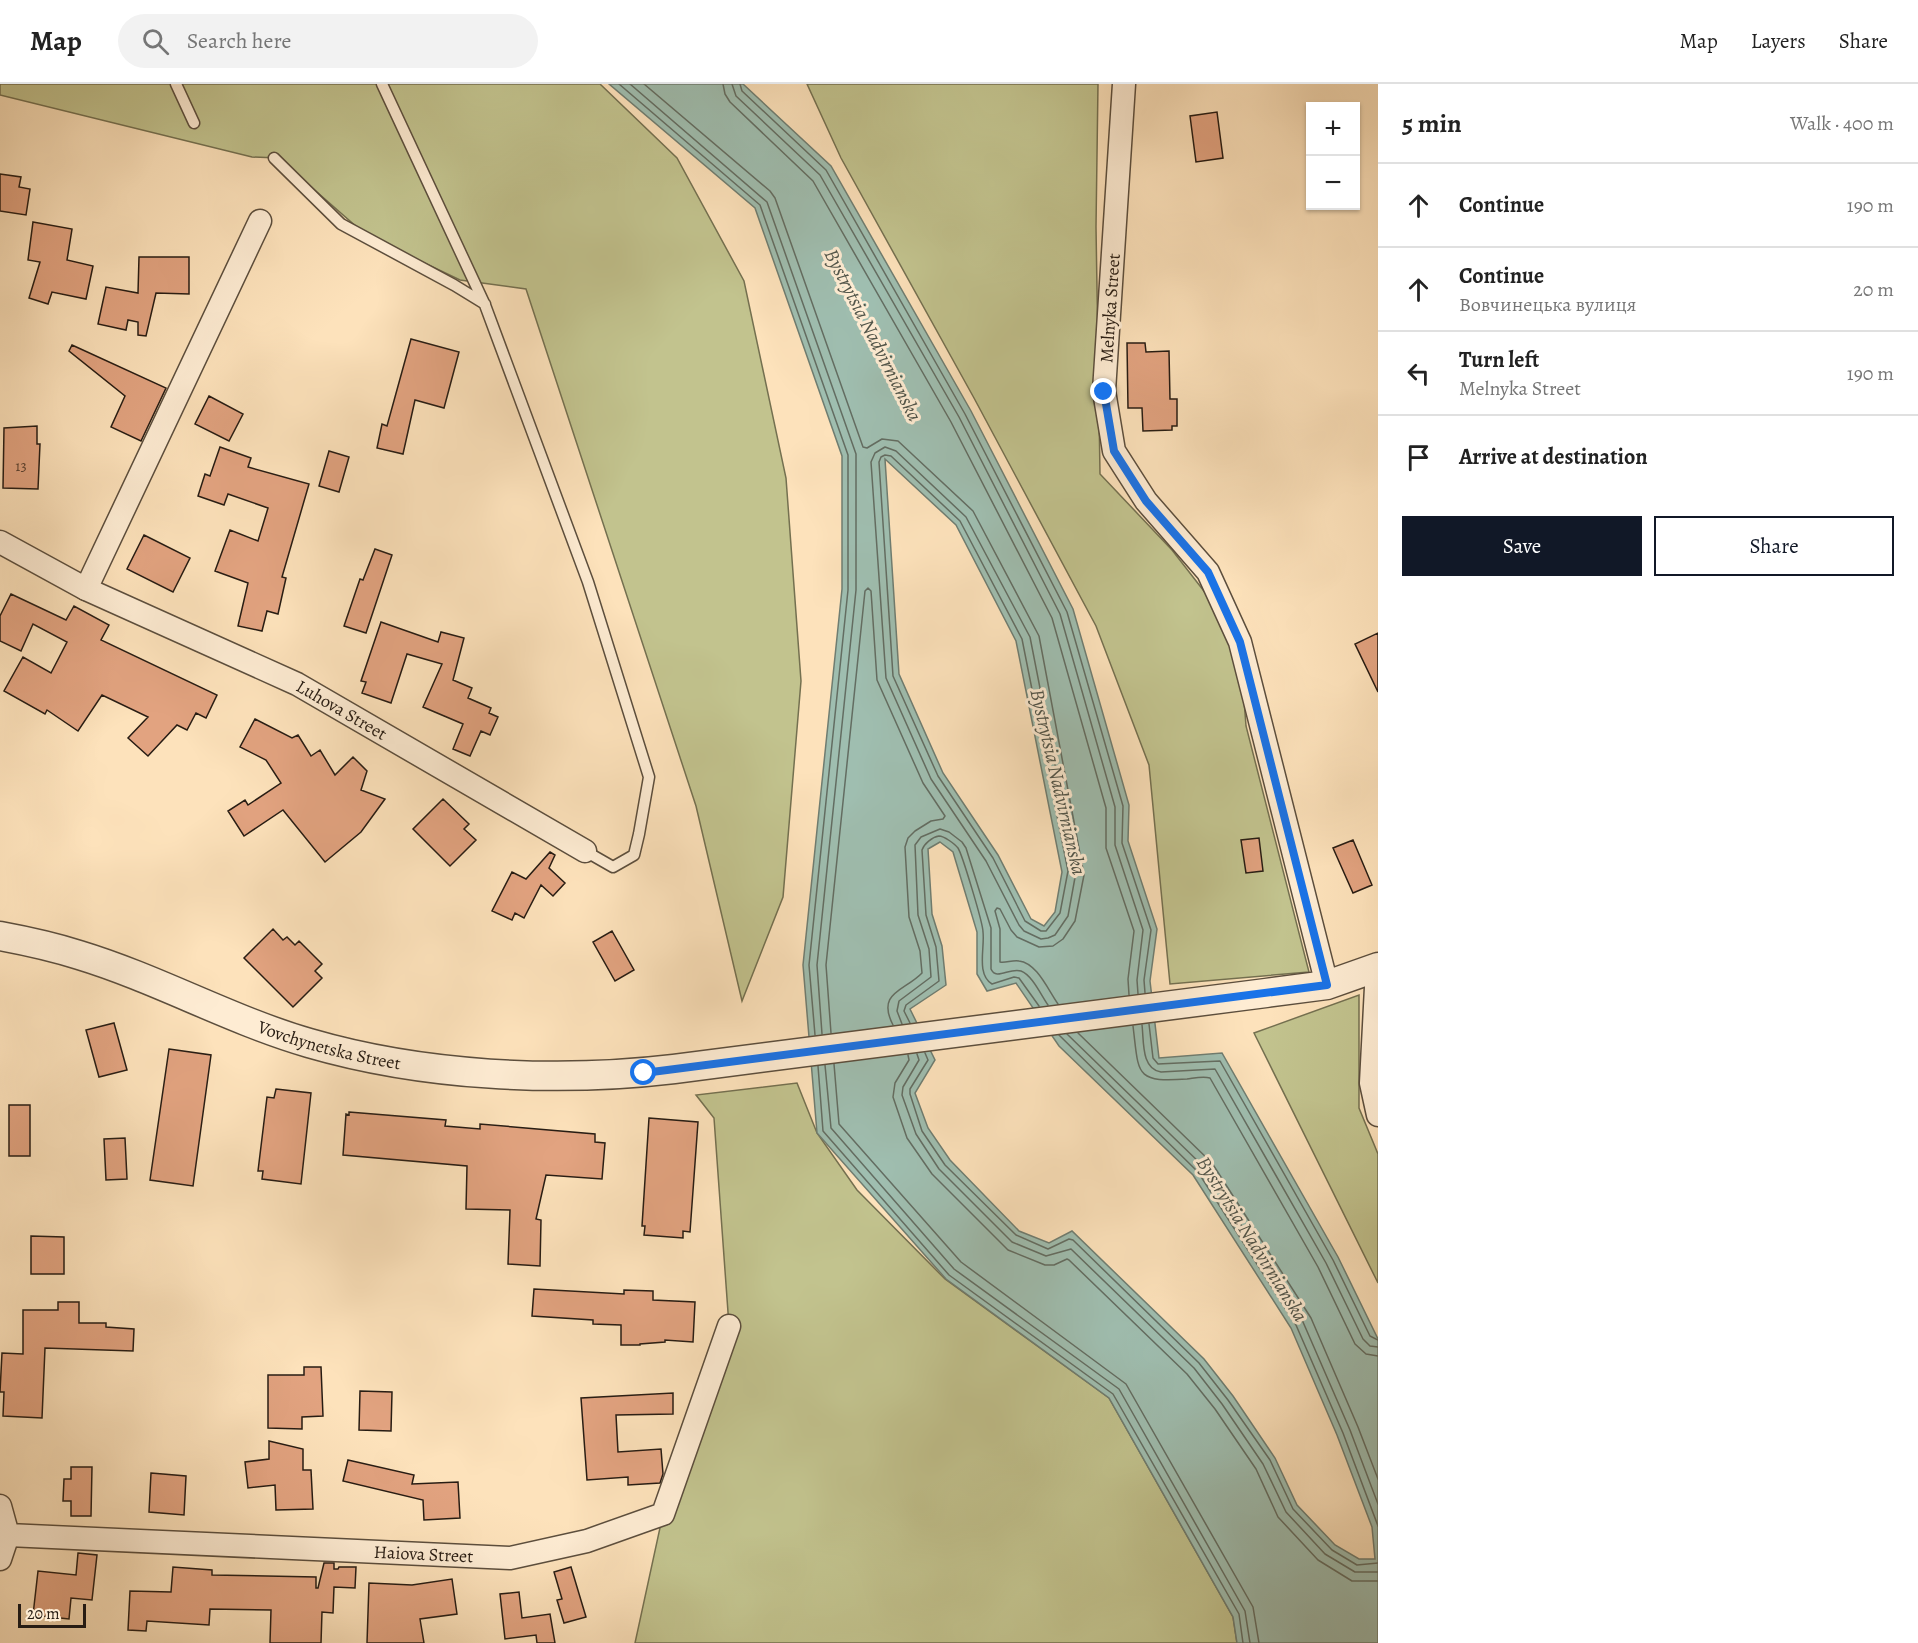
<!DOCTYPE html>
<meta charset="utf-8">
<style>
body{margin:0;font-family:Alegreya,serif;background:#f2f2f2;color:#222}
.controls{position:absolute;right:18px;top:18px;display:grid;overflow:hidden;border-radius:0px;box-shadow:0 2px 4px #0004}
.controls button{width:54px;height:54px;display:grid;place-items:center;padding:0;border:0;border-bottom:2px solid #e0e0e0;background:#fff;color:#222;font:30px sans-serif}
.scale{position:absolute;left:18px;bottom:15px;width:68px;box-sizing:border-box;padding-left:6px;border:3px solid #271c13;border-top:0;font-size:16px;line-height:21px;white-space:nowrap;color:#271c13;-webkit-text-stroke:4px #feecd3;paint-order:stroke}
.stop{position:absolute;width:18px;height:18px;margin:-14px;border:4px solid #1a73e8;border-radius:50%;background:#fff}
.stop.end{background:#1a73e8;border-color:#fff;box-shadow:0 2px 6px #0008}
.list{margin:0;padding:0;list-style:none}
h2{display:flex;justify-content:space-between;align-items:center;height:78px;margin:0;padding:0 24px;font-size:26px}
h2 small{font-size:20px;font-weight:400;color:#767676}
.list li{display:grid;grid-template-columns:39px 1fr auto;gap:18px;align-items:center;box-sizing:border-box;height:84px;padding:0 24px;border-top:2px solid #e0e0e0}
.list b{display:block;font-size:22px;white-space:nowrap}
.list p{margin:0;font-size:20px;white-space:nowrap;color:#767676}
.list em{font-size:20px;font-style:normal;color:#767676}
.actions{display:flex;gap:12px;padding:18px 24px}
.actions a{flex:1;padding:14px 0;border:2px solid #111827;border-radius:0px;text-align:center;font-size:21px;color:#111827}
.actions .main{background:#111827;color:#fff}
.icon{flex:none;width:33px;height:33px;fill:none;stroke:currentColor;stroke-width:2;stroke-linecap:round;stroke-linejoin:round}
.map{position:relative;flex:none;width:1378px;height:1559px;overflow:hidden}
header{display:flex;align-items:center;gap:36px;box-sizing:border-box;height:84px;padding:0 30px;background:#fff;border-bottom:2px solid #e0e0e0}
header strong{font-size:28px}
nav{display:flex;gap:33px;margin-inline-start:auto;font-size:21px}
.search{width:420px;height:54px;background:#f2f2f2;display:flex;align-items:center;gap:15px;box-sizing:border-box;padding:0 21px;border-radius:33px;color:#767676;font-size:22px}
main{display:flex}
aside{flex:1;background:#fff}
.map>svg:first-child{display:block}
.green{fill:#c2c38e;stroke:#747050;stroke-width:1.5}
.water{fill:#9fbeb0;stroke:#6f7d71;stroke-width:1.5;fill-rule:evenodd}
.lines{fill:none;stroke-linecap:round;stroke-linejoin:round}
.shore{stroke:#636d62;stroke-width:1.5}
.building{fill:#e2a380;stroke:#271c13;stroke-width:1.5}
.service-casing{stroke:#5c4e3d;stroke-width:13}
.minor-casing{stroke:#5c4e3d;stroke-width:25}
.tertiary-casing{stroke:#5c4e3d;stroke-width:31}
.service{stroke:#feecd3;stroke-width:10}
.minor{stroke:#feecd3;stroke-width:22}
.tertiary{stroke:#feecd3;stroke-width:28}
.route{stroke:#1a73e8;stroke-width:8}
.labels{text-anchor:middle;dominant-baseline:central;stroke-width:6;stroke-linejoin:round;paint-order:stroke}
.number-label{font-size:15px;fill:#563e2e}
.street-label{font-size:18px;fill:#271c13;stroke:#feecd3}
.water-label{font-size:20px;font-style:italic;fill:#51554a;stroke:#feecd3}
</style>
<header>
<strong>Map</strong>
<div class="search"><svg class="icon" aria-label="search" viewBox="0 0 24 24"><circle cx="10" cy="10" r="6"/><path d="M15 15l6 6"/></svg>Search here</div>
<nav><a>Map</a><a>Layers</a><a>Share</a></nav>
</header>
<main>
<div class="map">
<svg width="1378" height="1559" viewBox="0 0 1378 1559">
<rect width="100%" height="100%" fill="#fde2bb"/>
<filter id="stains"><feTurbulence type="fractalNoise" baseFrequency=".00333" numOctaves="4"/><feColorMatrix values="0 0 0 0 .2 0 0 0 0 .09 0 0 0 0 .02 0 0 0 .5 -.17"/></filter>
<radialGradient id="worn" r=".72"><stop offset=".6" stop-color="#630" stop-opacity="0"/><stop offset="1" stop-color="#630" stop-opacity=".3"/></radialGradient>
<!-- green -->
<path class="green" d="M 0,0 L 600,0 L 677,74 L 744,197 L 786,394 L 801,597 L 783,813 L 742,917 L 696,722 L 526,205 L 460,196 L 366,151 L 278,74 L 252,73 L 0,11 Z
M 807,0 L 1098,0 L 1096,143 L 1100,390 L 1172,466 L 1214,520 L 1242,590 L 1246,642 L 1309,888 L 1170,900 L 1149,681 L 1096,542 L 974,314 L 841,74 Z
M 1359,911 L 1359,1024 L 1378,1070 L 1378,1199 L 1254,949 Z
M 797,999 L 817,1049 L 857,1106 L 945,1195 L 1109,1314 L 1233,1533 L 1237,1559 L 635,1559 L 663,1430 L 729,1242 L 714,1034 L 696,1011 Z"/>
<!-- water -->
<path class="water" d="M 609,0 L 743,0 L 831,82 L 971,327 L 1073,525 L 1129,721 L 1128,757 L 1157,845 L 1150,897 L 1159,974 L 1222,969 L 1338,1173 L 1378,1255 L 1378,1559 L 1237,1559 L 1233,1533 L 1109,1314 L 946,1195 L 817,1049 L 803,881 L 842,505 L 842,372 L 755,124 ZM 885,375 L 956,441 L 1016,557 L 1062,788 L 1055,828 L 1044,842 L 1031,835 L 998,771 L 943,689 L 899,590 ZM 940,758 L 953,768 L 977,848 L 977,890 L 987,907 L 1016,899 L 1059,962 L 1193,1091 L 1291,1244 L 1337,1351 L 1372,1443 L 1375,1475 L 1359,1475 L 1335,1461 L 1297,1421 L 1275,1374 L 1233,1312 L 1204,1275 L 1072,1147 L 1049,1159 L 1019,1147 L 950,1076 L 928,1044 L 915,1009 L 935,976 L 910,925 L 946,901 L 942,862 L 932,830 L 928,765 Z"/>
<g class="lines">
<!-- shore -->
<path class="shore" d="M 619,0 L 760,121 L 848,371 L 848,506 L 809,881 L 815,951
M 630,0 L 767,118 L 856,370 L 856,506 L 817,881 L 822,950
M 644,0 L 770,107 L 775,114 L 863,363 L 867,364 L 882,355 L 898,357 L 973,427 L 1039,552 L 1084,791 L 1075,837 L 1063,855 L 1053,862 L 1039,863 L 1017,853 L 1011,846 L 1000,825 L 997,824 L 995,827 L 1000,845 L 1000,878 C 1006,879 1012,876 1019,877 C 1037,879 1048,906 1058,920
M 723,0 L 725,10 L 730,18 L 813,97 L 951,338 L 1052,534 L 1106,724 L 1106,764 L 1134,847 L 1128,895 L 1129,911
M 732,0 L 736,12 L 820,91 L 959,333 L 1060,530 L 1115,723 L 1115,761 L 1143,846 L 1137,896 L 1138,910
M 740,0 L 742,7 L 826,86 L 965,330 L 1067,528 L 1123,722 L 1122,759 L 1151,846 L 1144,896 L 1145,909
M 885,363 L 896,367 L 966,433 L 1030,553 L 1076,788 L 1068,832 L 1055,851 L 1048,854 L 1041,855 L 1024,847 L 1019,841 L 986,777 L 931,695 L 886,594 L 871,378 L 875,369 Z
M 885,371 L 891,372 L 960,437 L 1022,555 L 1068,787 L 1060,829 L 1046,847 L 1041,847 L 1025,837 L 993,774 L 938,692 L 893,592 L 879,378 L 881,373 Z
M 910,939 L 904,927 L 906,921 L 939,897 L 936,863 L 926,831 L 922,766 C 924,760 932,753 939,752 C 944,752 955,760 958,764 C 962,770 983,839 983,848 C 985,864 976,890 992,900 L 1014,893 L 1019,894 L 1039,922
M 902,940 L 897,927 L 899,917 L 931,893 L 929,865 L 918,831 L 915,761 L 921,753 L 940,745 L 949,748 L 962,758 L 966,764 L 991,844 L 991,885 C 996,897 1010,883 1021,887 C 1032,891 1041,911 1048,921
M 1149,940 L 1153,974 L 1158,980 L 1220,977 L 1333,1176 L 1370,1252 L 1378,1256
M 1142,941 C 1144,957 1141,985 1161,988 L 1215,985 L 1326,1179 L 1363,1255 L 1370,1262 L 1378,1263
M 1133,942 C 1139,990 1134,999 1187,995 C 1195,994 1203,992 1210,994 L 1318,1183 L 1355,1260 L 1366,1270 L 1378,1272
M 831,949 L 826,881 L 865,507 L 868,504 L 871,507 L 877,596 L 923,699 L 945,732 L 943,735 L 931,737 L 915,747 L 908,754 L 905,763 L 909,833 L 920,867 L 922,889 C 905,907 876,908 893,941
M 1078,949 L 1212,1079 L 1311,1234 L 1358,1343 L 1378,1395
M 1067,950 L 1204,1083 L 1303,1238 L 1350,1346 L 1378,1420
M 1059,951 L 1198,1088 L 1296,1241 L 1343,1349 L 1378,1442
M 925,969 L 928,976 L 910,1005 L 910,1010 L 922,1047 L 945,1081 L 1016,1151 L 1048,1165 L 1069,1155 L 1073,1156 L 1199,1279 L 1228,1316 L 1270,1376 L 1293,1425 L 1332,1466 L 1357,1481 L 1378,1479
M 917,970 L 919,976 L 903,1003 L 902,1011 L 916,1050 L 939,1085 L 1012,1158 L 1046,1172 L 1071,1165 L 1194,1284 L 1222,1320 L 1263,1380 L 1286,1428 L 1325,1470 L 1355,1488 L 1378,1488
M 908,971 L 909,976 L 895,999 L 893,1013 L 907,1054 L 932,1090 L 1008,1166 L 1045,1181 L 1054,1181 L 1067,1175 L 1069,1176 L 1187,1290 L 1215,1325 L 1256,1385 L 1278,1433 L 1318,1476 L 1352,1497 L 1378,1497
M 834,980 L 839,1040 L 961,1178 L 1126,1300 L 1253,1523 L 1259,1559
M 825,981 L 831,1044 L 954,1185 L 1119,1305 L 1245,1527 L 1250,1559
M 818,982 L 823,1047 L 949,1191 L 1113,1310 L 1239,1530 L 1243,1559"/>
</g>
<!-- building -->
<path class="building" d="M 1217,28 L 1223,74 L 1196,78 L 1190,32 Z
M 0,90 L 21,93 L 19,103 L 30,105 L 26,131 L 0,127 Z
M 33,138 L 72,145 L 67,176 L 93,182 L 86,215 L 52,208 L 48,220 L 29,214 L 40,178 L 28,176 Z
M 139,173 L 189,173 L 189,210 L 156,209 L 146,252 L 138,251 L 138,238 L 128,236 L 126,246 L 98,240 L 106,203 L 138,209 Z
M 411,255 L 459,268 L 444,324 L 415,316 L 403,370 L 377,364 L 382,340 L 387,342 Z
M 1127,259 L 1145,259 L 1146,268 L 1169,267 L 1170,315 L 1177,315 L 1177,342 L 1172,342 L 1172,346 L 1143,347 L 1142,324 L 1128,324 Z
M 72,261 L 166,304 L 141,357 L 111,343 L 125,312 L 69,267 Z
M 209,312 L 243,330 L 229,357 L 195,340 Z
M 37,342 L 37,360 L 40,360 L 38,405 L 3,404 L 4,344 Z
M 220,363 L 251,374 L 248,383 L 309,400 L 282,493 L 286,494 L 278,530 L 267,527 L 262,547 L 238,542 L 248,499 L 215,487 L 230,446 L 258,457 L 268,424 L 228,410 L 224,421 L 198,412 L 205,390 L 210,392 Z
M 329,367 L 349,373 L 339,408 L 319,402 Z
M 144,451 L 190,474 L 173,508 L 127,485 Z
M 375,465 L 392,471 L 366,549 L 344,542 L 360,495 L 363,496 Z
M 11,510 L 66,536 L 74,522 L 109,541 L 101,556 L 217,611 L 206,634 L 196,629 L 187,646 L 177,641 L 148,672 L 128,654 L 148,633 L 102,611 L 78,647 L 47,626 L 45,630 L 4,607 L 23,573 L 51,589 L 67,558 L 33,540 L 21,567 L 0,557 L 0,532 Z
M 381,538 L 438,558 L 441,548 L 464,554 L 453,596 L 472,604 L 468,614 L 491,624 L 489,629 L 498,633 L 490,651 L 481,647 L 470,672 L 453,665 L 463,640 L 423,623 L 442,580 L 407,570 L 391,619 L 362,609 L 366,598 L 361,597 Z
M 1378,549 L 1378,608 L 1355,560 Z
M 255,635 L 292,654 L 298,651 L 311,672 L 320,666 L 335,691 L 353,673 L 367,687 L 361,706 L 385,715 L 361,748 L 325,778 L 283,726 L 244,752 L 228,727 L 245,716 L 248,721 L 281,699 L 266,676 L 240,663 Z
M 443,715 L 469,740 L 464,745 L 476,756 L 450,782 L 413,745 Z
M 1259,754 L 1263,787 L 1246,789 L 1241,756 Z
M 1353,756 L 1372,801 L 1353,809 L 1333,764 Z
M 550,768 L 555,771 L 549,784 L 565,799 L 553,812 L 541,801 L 524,834 L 515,829 L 512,836 L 492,827 L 512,788 L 526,795 Z
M 273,845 L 283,856 L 287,853 L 295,861 L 299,857 L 322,880 L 315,887 L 322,894 L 293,923 L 244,874 Z
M 612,847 L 634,886 L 615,897 L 593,858 Z
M 114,939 L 127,986 L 99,993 L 86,946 Z
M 169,965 L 211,971 L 193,1102 L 150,1096 Z
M 276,1005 L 311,1009 L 301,1100 L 262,1095 L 263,1087 L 258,1087 L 267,1013 L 274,1014 Z
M 9,1021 L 30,1021 L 30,1072 L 9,1072 Z
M 349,1028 L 446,1036 L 445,1042 L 480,1045 L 480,1040 L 595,1050 L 595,1058 L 605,1059 L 602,1095 L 546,1091 L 536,1135 L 541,1136 L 540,1182 L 508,1180 L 510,1126 L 466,1125 L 467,1082 L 343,1071 L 346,1030 L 349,1031 Z
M 649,1034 L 698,1038 L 690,1148 L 683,1147 L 683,1154 L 644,1151 L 645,1142 L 642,1142 Z
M 125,1054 L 127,1095 L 106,1096 L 104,1055 Z
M 31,1152 L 64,1153 L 64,1190 L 31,1190 Z
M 534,1205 L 624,1210 L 624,1206 L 653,1207 L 653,1216 L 695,1218 L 693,1258 L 665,1256 L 665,1258 L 640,1260 L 640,1261 L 621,1261 L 621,1241 L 593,1240 L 593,1236 L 532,1232 Z
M 58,1218 L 79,1218 L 79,1239 L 106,1239 L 106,1243 L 134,1245 L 133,1267 L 45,1264 L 42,1334 L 3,1332 L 4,1308 L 0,1308 L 2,1269 L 23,1270 L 23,1226 L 58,1226 Z
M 304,1283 L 321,1283 L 323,1332 L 302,1333 L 302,1345 L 268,1344 L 268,1291 L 304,1291 Z
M 360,1307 L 392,1308 L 391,1347 L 359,1346 Z
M 673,1309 L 673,1330 L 616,1331 L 618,1368 L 661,1365 L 663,1390 L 660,1399 L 628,1401 L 628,1393 L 587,1396 L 581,1314 Z
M 269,1357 L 303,1365 L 303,1386 L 311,1386 L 313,1425 L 276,1426 L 275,1401 L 248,1404 L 245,1378 L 269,1375 Z
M 348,1376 L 414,1391 L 412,1400 L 458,1398 L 460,1434 L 424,1436 L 423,1416 L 343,1397 Z
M 71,1383 L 92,1383 L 91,1432 L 71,1432 L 71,1417 L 63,1417 L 64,1395 L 71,1395 Z
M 151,1389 L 186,1392 L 184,1431 L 149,1428 Z
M 78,1469 L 97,1471 L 92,1516 L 71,1514 L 69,1535 L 33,1531 L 38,1487 L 76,1491 Z
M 324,1479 L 334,1479 L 334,1485 L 338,1485 L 339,1483 L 356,1483 L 355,1504 L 334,1503 L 333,1529 L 322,1528 L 321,1559 L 270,1559 L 271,1526 L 210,1525 L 209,1541 L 147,1537 L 146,1547 L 128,1546 L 130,1507 L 171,1508 L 173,1483 L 212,1486 L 212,1491 L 316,1493 L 316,1504 L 318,1504 Z
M 571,1483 L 586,1533 L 564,1539 L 557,1516 L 562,1515 L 554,1488 Z
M 452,1495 L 457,1530 L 420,1535 L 424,1559 L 367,1559 L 369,1499 L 412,1501 Z
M 519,1508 L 522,1534 L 550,1530 L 555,1559 L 537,1559 L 536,1551 L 505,1555 L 500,1510 Z"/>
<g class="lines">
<!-- service casing -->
<g class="service-casing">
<path id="service" d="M 176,0 L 194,39
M 382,0 L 485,221 L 588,498 L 649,693 L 639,750 L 634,771 L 613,783 L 585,767
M 274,74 L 341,140 L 454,201 L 485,220"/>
</g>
<!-- minor casing -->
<g class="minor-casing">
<g id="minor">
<path d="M 1124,0 L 1104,307 L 1114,367 L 1146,417 L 1208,488 L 1240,558 L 1327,901"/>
<path id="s1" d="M 0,458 L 86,505 L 297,600 L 585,767"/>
<path d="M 86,505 L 260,137"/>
<path d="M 1377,884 L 1371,999 L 1378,1031"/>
<path id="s2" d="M 0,1422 L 8,1451 L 510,1474 L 587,1457 L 663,1430 L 729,1242"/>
<path d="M 0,1475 L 8,1451"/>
</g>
</g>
<!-- tertiary casing -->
<g class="tertiary-casing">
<g id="tertiary">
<path id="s3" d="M 0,852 C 27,857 54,863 79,871 C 158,895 230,936 309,959 C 422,992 556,999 674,985 L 1266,909 L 1327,901 L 1378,883"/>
</g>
</g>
<!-- service -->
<use href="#service" class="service"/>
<!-- minor -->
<use href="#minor" class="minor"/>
<!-- tertiary -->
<use href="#tertiary" class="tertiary"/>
</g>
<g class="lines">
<!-- route -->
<path class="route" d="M 644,989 L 1327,901 L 1240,558 L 1208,488 L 1146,417 L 1114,367 L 1104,308"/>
</g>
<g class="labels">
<!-- number labels -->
<g class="number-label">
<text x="21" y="382">13</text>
</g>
<!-- street labels -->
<g class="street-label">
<text transform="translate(1110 224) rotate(-86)">Melnyka Street</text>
<text stroke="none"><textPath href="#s1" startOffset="381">Luhova Street</textPath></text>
<text stroke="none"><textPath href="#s3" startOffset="348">Vovchynetska Street</textPath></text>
<text stroke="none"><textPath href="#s2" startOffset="446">Haiova Street</textPath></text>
</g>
<!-- water labels -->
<g class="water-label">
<text transform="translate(873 251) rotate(63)">Bystrytsia Nadvirnianska</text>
<text transform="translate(1058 698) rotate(77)">Bystrytsia Nadvirnianska</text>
<text transform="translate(1252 1155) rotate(58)">Bystrytsia Nadvirnianska</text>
</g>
</g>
<rect width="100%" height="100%" filter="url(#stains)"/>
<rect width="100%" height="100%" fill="url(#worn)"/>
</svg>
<div class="controls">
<button>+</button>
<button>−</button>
</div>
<div class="scale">20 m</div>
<div class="stop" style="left:644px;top:989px"></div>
<div class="stop end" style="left:1104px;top:308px"></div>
</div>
<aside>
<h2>5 min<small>Walk · 400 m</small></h2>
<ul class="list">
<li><svg class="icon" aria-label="ahead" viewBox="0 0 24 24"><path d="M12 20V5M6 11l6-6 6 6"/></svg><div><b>Continue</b></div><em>190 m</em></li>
<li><svg class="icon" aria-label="ahead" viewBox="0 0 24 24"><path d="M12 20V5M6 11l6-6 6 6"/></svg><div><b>Continue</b><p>Вовчинецька вулиця</p></div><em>20 m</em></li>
<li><svg class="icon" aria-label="left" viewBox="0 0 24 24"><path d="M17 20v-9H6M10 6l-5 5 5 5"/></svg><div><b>Turn left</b><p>Melnyka Street</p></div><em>190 m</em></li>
<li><svg class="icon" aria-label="arrive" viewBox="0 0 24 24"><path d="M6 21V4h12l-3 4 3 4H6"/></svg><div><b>Arrive at destination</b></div></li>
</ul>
<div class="actions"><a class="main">Save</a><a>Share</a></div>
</aside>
</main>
